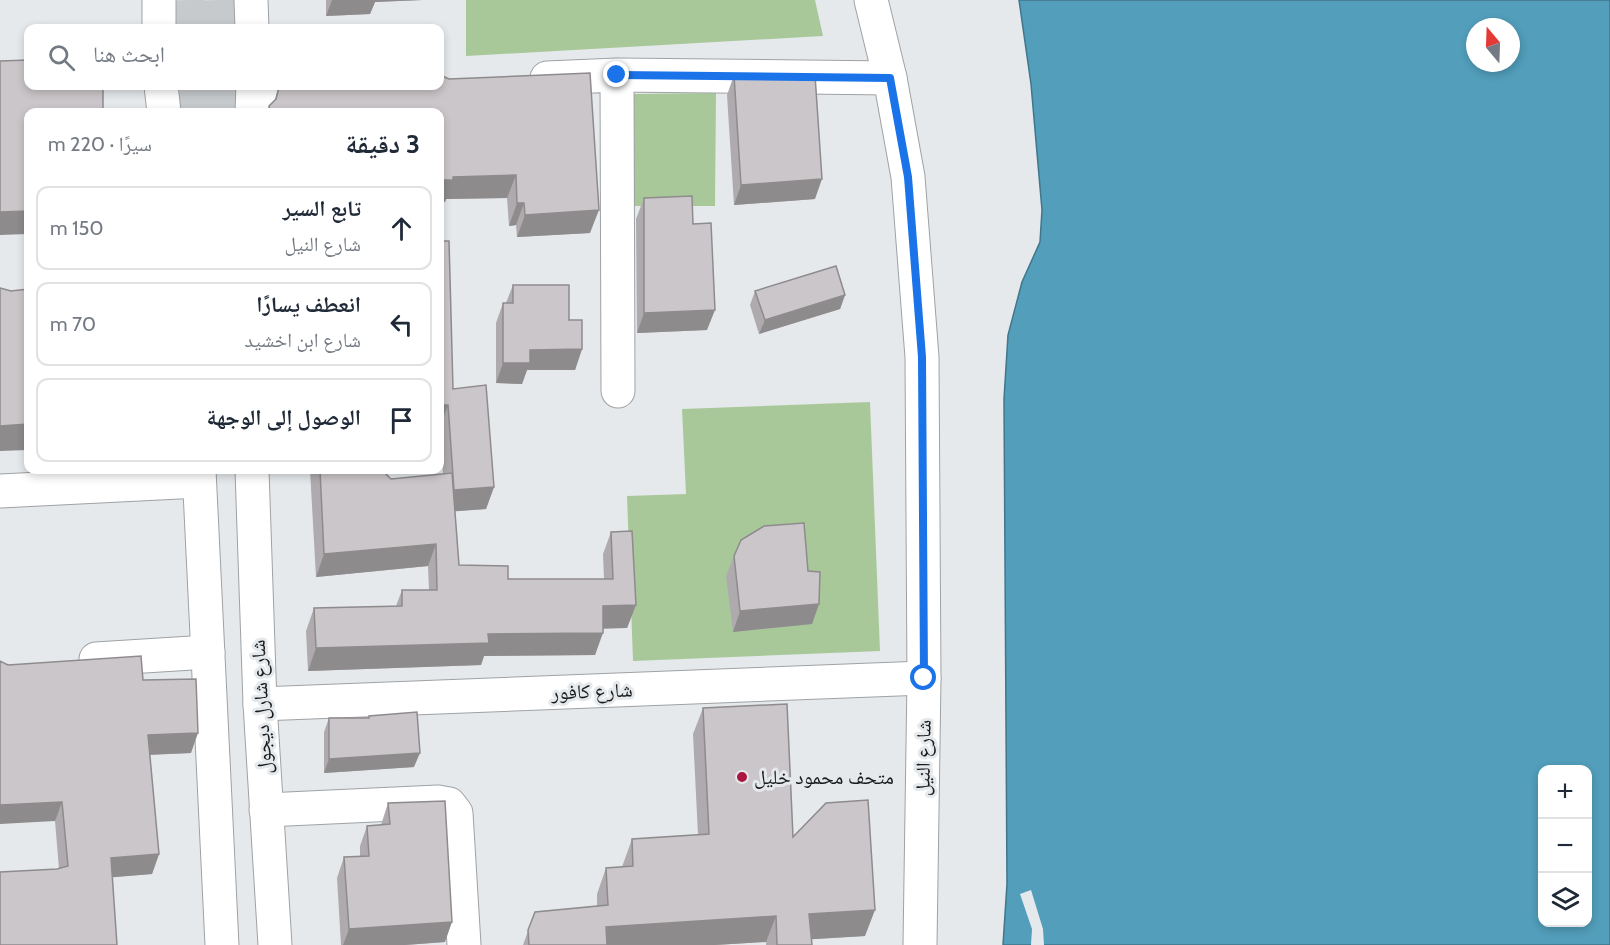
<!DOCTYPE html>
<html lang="ar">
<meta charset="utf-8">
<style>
body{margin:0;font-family:Cabin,"Noto Naskh Arabic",sans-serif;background:#f6f6f7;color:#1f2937;direction:rtl}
.controls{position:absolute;right:18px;bottom:18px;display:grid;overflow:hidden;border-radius:12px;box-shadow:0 3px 9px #0003}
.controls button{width:54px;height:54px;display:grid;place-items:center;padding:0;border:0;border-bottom:2px solid #e0e1e3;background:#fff;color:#1f2937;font:30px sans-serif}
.compass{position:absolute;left:1466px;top:18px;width:54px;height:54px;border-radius:50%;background:#fff;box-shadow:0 3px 9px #0003;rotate:341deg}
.stop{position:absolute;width:18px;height:18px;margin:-14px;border:4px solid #1a73e8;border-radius:50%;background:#fff}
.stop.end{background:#1a73e8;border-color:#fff;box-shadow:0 2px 6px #0008}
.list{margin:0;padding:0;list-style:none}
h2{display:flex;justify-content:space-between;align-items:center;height:78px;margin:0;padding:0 24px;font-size:26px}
h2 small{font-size:20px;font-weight:400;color:#747a83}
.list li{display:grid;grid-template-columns:39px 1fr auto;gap:18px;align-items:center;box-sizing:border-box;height:84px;margin:0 12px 12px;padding:0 12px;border:2px solid #e0e1e3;border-radius:12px}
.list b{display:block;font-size:22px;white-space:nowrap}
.list p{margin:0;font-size:20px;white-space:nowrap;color:#747a83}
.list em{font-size:20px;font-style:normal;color:#747a83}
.icon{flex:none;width:33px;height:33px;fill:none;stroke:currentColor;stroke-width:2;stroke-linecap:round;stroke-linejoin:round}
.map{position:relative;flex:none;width:1610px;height:945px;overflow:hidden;direction:ltr}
.search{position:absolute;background:#fff;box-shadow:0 3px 9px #0003;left:24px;top:24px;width:420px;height:66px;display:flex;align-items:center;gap:15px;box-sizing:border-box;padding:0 21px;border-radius:12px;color:#747a83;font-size:22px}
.panel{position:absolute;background:#fff;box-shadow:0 3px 9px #0003;left:24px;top:108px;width:420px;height:366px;border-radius:12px;direction:rtl}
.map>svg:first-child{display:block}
.green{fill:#a9c89a}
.water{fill:#529ebb;stroke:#41768b;stroke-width:1.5;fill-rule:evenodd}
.pier{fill:#e5e9ec}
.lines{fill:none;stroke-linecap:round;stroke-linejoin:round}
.major-tunnel{stroke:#c6cacd;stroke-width:33;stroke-dasharray:33 16;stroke-linecap:butt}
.minor-casing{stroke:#9fa2a5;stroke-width:35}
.major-casing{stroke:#9fa2a5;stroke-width:35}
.minor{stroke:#fff;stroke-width:33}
.major{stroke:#fff;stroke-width:33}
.wall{fill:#afaaad}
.shaded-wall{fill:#8e8b8d}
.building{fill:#cbc6c9;stroke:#8e8b8d;stroke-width:1.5}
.route{stroke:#1a73e8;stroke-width:8}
.poi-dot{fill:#ac1741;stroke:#e5e9ec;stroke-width:2}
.labels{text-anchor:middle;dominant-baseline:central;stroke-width:6;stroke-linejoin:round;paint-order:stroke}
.street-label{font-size:20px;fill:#191a1c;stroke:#e5e9ec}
.poi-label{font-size:20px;fill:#191a1c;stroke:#e5e9ec;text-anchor:start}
</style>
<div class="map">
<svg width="1610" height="945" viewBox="0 0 1610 945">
<rect width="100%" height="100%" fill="#e5e9ec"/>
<!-- green -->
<path class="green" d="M 466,0 L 815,0 L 823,36 L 466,56 Z
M 716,93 L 715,206 L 631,206 L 631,94 Z
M 870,402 L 880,651 L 633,661 L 627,496 L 686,494 L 682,409 Z"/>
<!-- water -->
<path class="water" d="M 1019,0 L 1610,0 L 1610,945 L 1003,945 L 1007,884 L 1004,399 L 1008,335 L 1022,282 L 1040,242 L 1042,210 L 1031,84 ZM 1475,27 L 1511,27 L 1511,63 L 1475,63 ZM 1542,770 L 1588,770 L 1588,922 L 1542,922 Z"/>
<!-- pier -->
<path class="pier" d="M 1031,890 L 1043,929 L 1044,945 L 1031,945 L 1032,929 L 1020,894 Z"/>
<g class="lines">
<!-- major-tunnel -->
<path class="major-tunnel" d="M 188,0 L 189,28
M 219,0 L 220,28
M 191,86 L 192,112
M 222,86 L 223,112"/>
<!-- minor casing -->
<g class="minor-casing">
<path id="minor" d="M 617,75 L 618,391
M 547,78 L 617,75 L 890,78
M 253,91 L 384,86
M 0,491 L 199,481
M 96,659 L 208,652
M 260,704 L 924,678
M 266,810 L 438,802 L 449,804 L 456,813 L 464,945"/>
</g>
<!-- major casing -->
<g class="major-casing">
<path id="major" d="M 159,0 L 159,28
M 251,0 L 252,28
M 871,0 L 890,78 L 908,177 L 922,357 L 924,678 L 920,945
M 161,86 L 164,112
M 252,112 L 253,86
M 199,470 L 222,945
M 252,470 L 260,704 L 275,945"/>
</g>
<!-- minor -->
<use href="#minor" class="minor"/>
<!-- major -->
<use href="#major" class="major"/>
</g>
<!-- wall -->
<path class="wall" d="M 326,0 L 422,0 L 375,2 L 370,14 L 326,16 Z
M 734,75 L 815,199 L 734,205 L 727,95 Z
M 440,86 L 590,233 L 517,237 L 516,225 L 509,226 L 507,198 L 446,199 L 445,202 L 440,202 L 440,112 L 267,112 L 269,106 L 274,102 L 279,87 Z
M 644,198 L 693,224 L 707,330 L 637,333 L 636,219 Z
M 513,285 L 569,320 L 582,349 L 575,370 L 527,370 L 522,384 L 496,383 L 496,323 L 503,303 L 506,303 Z
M 755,291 L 845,295 L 840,309 L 759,334 L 750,305 Z
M 453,389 L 494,487 L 486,509 L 455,511 L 459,565 L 508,579 L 604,579 L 603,554 L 611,532 L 636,605 L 627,628 L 603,628 L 595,655 L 484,656 L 481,665 L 308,671 L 306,631 L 314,608 L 396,606 L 402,590 L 429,590 L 428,566 L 316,577 L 310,470 L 382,470 L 391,479 L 443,474 L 440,427 Z
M 734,556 L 819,604 L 812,624 L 733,632 L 726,576 Z
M 8,665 L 143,680 L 191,753 L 150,755 L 159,854 L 152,874 L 112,877 L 57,869 L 59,869 L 55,821 Z
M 703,708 L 793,837 L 865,936 L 811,939 L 812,945 L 766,945 L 766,942 L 715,945 L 523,945 L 535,912 L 597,906 L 597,894 L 606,868 L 622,867 L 632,839 L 698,835 L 693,734 Z
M 369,716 L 414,767 L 324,773 L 324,732 L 329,718 L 369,718 Z
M 388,803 L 445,942 L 405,945 L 341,945 L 337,878 L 344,857 L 360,856 L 360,846 L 367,826 L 381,825 Z"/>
<!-- shaded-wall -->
<path class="shaded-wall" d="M 332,0 L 422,0 L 375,2 L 370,14 L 326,16 Z
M 516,175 L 507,198 L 446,199 L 445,202 L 440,202 L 440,180 L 453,177 Z
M 822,179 L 815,199 L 734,205 L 741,185 Z
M 517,203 L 524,203 L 516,225 L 509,226 Z
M 599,210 L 590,233 L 517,237 L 525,215 Z
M 28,211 L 28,234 L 0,235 L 0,212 Z
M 845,295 L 840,309 L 759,334 L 765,320 Z
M 715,310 L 707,330 L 637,333 L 644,313 Z
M 582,349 L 575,370 L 527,370 L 522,384 L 496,383 L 503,363 L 530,350 Z
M 440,405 L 448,405 L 440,427 Z
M 28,424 L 28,450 L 0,451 L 0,426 Z
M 494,487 L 486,509 L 446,512 L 454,490 Z
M 436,544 L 428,566 L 316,577 L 324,554 Z
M 819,604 L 812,624 L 733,632 L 740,611 Z
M 636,605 L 627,628 L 595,629 L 603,606 Z
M 603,633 L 595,655 L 484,656 L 481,665 L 308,671 L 316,648 L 488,634 Z
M 198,733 L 191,753 L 141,755 L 148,735 Z
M 420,753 L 414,767 L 324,773 L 329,759 Z
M 62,802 L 55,821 L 0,824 L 0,805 Z
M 159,854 L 152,874 L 104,878 L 111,858 Z
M 875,910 L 865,936 L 800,940 L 809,914 Z
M 776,916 L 766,942 L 715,945 L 599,945 L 606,927 Z
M 452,922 L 445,942 L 405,945 L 343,945 L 349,929 Z"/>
<!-- building -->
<path class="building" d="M 28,60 L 28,86 L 103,86 L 103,112 L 28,112 L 28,211 L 0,212 L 0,61 Z
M 590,73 L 599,210 L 525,215 L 524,203 L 517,203 L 516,175 L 453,177 L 453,180 L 440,180 L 440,112 L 270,112 L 269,106 L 276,99 L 279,87 L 307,86 L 440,86 L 440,75 L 449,79 Z
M 734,75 L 815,75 L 822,179 L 741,185 Z
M 692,196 L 693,224 L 711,223 L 715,310 L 644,313 L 644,198 Z
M 440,241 L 449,241 L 453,389 L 486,385 L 494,487 L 454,490 L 448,405 L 440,405 Z
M 836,266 L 845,295 L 765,320 L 755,291 Z
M 513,285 L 569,285 L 569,320 L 582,320 L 582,349 L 530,350 L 530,363 L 503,363 L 503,303 L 513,303 Z
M 0,288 L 11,291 L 28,289 L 28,424 L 0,426 Z
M 320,470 L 382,470 L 391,479 L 452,473 L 459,565 L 508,566 L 508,579 L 613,579 L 611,532 L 632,531 L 636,605 L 603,606 L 603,633 L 488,634 L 489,643 L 316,648 L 314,608 L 402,606 L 402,590 L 437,590 L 436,544 L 324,554 Z
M 804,523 L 808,571 L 820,572 L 819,604 L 740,611 L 734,556 L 741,540 L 764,526 Z
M 141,656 L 143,680 L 196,679 L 198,733 L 148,735 L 159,854 L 111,858 L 117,945 L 0,945 L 0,872 L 57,869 L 68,866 L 62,802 L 0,805 L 0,661 L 8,665 Z
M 787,704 L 793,837 L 826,803 L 868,800 L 875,910 L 809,914 L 812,945 L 777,945 L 776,916 L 606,927 L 607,945 L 529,945 L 528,930 L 535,912 L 608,905 L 606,868 L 633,866 L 632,839 L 709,834 L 703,708 Z
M 417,712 L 420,753 L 329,759 L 329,718 L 369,718 L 369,716 Z
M 445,801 L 452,922 L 349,929 L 344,857 L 369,856 L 367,826 L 390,824 L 388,803 Z"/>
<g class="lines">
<!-- route -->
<path class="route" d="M 617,75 L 890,78 L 908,177 L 922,357 L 924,678"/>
</g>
<!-- markers -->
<circle class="poi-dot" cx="742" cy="777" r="6"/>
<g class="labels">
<!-- street labels -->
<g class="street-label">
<text transform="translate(592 691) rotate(-2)">شارع كافور</text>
<text transform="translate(261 707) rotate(-93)">شارع شارل ديجول</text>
<text transform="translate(923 758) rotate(-89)">شارع النيل</text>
</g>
<!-- poi labels -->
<g class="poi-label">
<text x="754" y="777">متحف محمود خليل</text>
</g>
</g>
</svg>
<div class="controls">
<button>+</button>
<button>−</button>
<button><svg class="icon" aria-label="layers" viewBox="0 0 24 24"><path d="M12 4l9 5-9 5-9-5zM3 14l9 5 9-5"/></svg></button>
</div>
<svg class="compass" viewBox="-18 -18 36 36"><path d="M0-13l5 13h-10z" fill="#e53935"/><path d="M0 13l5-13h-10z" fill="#747a83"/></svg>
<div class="stop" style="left:924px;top:678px"></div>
<div class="stop end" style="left:617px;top:75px"></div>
<div class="search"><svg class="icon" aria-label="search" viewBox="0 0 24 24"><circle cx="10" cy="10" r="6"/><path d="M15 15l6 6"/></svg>ابحث هنا</div>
<section class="panel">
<h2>3 دقيقة<small>سيرًا · 220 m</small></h2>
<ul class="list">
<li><svg class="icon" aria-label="ahead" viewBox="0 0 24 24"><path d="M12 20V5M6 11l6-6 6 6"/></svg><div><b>تابع السير</b><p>شارع النيل</p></div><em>150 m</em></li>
<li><svg class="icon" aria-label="left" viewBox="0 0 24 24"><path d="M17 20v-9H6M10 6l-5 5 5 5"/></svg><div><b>انعطف يسارًا</b><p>شارع ابن اخشيد</p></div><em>70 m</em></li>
<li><svg class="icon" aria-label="arrive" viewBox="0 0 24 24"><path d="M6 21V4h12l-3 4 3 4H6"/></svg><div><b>الوصول إلى الوجهة</b></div></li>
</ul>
</section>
</div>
